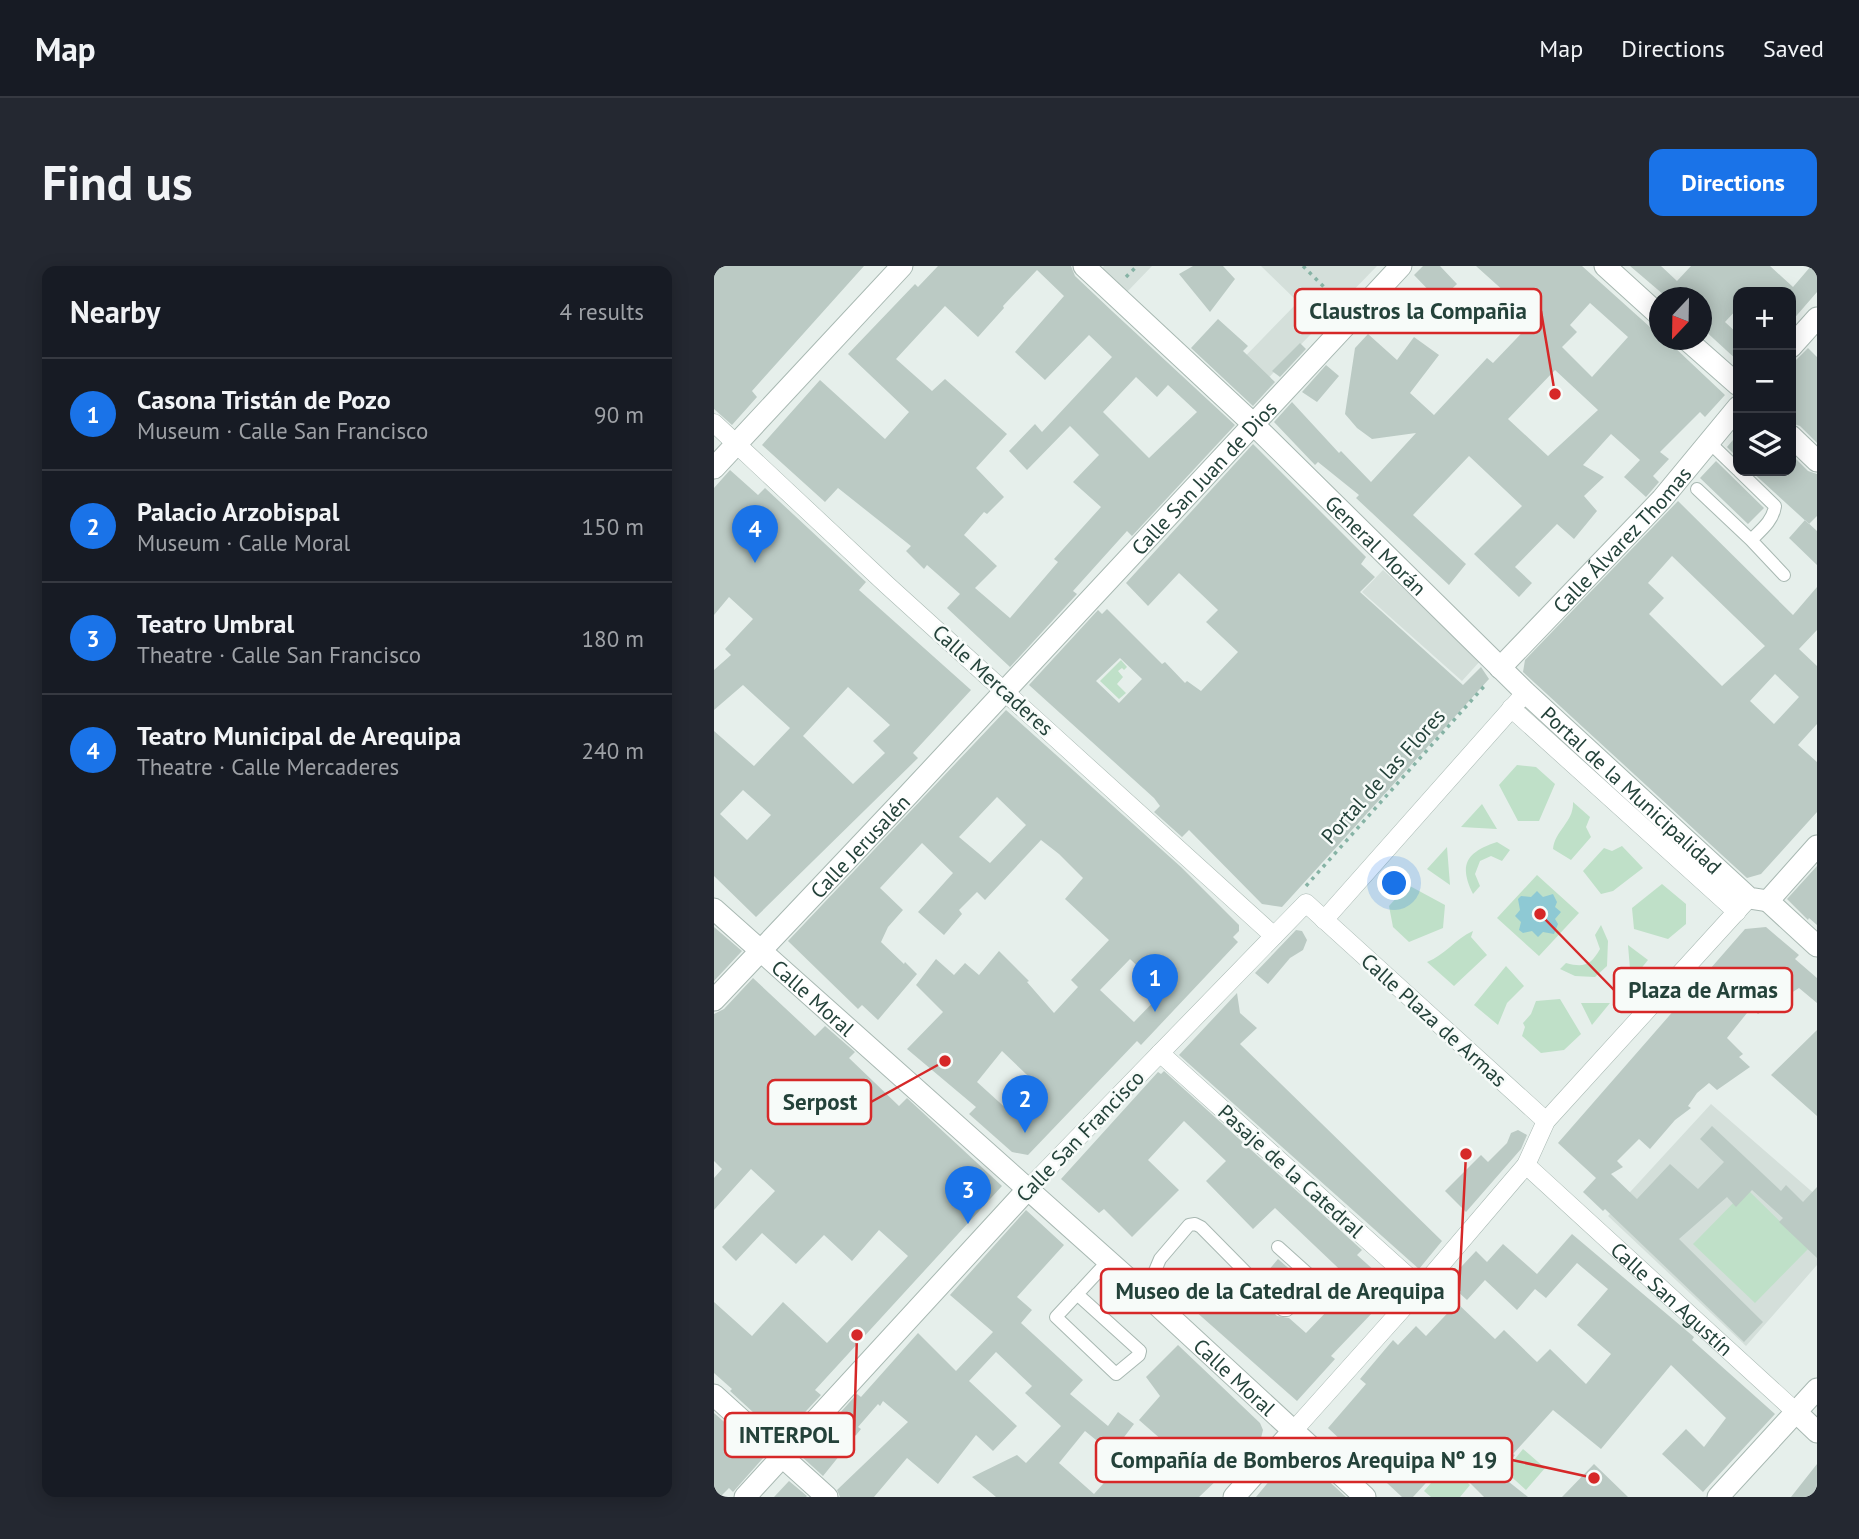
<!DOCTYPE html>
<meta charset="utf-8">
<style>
body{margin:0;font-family:"PT Sans",sans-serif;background:#242831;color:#f1f3f6}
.controls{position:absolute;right:21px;top:21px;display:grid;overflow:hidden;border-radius:14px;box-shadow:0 4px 18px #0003}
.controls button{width:63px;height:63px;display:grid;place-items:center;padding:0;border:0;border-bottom:2px solid #363941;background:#171b24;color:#f1f3f6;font:35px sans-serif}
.compass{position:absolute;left:935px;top:21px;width:63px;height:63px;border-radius:50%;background:#171b24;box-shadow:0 4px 18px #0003;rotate:202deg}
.you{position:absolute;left:681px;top:618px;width:24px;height:24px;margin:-18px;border:5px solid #fff;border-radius:50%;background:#1a73e8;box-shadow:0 0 0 10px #1a73e833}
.badge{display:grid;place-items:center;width:46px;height:46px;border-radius:50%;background:#1a73e8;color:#fff;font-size:23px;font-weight:700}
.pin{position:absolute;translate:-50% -58px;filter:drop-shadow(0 2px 4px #0008)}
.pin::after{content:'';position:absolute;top:37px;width:24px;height:21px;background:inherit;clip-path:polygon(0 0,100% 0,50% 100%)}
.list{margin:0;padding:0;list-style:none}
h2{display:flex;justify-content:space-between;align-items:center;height:91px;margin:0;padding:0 28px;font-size:30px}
h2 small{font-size:23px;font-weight:400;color:#9ea1a6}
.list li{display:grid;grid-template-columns:46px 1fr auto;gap:21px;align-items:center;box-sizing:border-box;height:112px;padding:0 28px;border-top:2px solid #363941}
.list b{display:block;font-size:26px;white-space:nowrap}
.list p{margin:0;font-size:23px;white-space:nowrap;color:#9ea1a6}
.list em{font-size:23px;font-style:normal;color:#9ea1a6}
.icon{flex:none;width:38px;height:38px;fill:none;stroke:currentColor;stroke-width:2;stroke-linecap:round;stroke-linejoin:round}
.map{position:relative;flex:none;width:1103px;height:1231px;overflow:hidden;border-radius:14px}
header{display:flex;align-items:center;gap:42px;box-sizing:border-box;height:98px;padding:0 35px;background:#171b24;border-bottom:2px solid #363941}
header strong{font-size:33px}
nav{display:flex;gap:38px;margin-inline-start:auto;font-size:24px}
.intro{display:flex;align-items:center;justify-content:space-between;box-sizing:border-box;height:168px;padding:0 42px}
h1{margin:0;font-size:49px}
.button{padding:18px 32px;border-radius:14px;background:#1a73e8;color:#fff;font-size:24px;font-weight:700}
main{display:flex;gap:42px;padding:0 42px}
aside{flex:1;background:#171b24;border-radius:14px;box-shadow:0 4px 18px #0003}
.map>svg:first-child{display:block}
.built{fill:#d4dfda}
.green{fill:#bfe0c8}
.water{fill:#8ec9d4}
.building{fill:#bbcac4;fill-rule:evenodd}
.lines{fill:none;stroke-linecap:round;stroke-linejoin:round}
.service-casing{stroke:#a8b8b2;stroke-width:14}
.pedestrian-casing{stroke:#a8b8b2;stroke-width:19}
.minor-casing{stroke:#a8b8b2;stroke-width:23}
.tertiary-casing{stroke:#a8b8b2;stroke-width:23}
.path{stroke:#86b3a5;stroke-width:3.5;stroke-dasharray:3.5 5;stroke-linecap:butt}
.service{stroke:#fff;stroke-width:12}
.pedestrian{stroke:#fff;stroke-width:18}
.minor{stroke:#fff;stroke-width:21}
.tertiary{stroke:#fff;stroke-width:21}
.labels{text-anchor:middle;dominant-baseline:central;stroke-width:5;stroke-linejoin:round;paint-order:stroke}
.street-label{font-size:21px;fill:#24423a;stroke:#f7fbf9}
.leader{fill:none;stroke:#d62828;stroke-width:2.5}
.callout-dot{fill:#d62828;stroke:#f7fbf9;stroke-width:2.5}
.callout{fill:#f7fbf9;stroke:#d62828;stroke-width:2.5}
.callout-label{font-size:23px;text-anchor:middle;font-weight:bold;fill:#24423a}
</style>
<header>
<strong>Map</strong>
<nav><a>Map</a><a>Directions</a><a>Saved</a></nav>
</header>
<div class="intro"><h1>Find us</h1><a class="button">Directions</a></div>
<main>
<aside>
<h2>Nearby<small>4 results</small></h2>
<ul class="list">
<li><span class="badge">1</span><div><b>Casona Tristán de Pozo</b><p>Museum · Calle San Francisco</p></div><em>90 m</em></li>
<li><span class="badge">2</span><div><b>Palacio Arzobispal</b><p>Museum · Calle Moral</p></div><em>150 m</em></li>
<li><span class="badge">3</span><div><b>Teatro Umbral</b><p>Theatre · Calle San Francisco</p></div><em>180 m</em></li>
<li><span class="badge">4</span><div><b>Teatro Municipal de Arequipa</b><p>Theatre · Calle Mercaderes</p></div><em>240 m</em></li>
</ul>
</aside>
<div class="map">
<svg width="1103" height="1231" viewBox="0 0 1103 1231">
<rect width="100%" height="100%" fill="#e6efeb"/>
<!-- built -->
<path class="built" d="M 390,0 L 438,0 L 412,27 L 387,3 Z
M 547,0 L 663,0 L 535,132 L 512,110 L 584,36 Z
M 669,304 L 767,394 L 748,415 L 648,326 Z
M 997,838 L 1103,930 L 1103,999 L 1032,1080 L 894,950 Z"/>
<!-- green -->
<path class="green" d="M 407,394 L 413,401 L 410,404 L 408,402 L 404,405 L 409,411 L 403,418 L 412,427 L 405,433 L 386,415 Z
M 803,499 L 822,501 L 841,518 L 825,555 L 804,555 L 785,519 Z
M 859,536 L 876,551 L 872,561 L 877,571 L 857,594 L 839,583 C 841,564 860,556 859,536 Z
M 768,538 L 783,563 L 747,561 Z
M 783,576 L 796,584 L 788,595 L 777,590 L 766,595 L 761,608 L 766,620 L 759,628 C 744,598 753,586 783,576 Z
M 908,580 L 929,602 L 899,625 L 887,628 L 869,605 L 890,582 L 898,585 Z
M 733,581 L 736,619 L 713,603 Z
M 823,609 L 865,647 L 825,690 L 783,652 Z
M 948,618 L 972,638 L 972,658 L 954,673 L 920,663 L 918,642 Z
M 694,619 L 731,639 L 729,662 L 695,676 L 679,661 L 675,640 Z
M 887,659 L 894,675 L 893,700 L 881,711 L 861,710 L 846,703 L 852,697 C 870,702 877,699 886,683 L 881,669 Z
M 759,665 L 757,671 L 773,689 L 740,720 L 713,696 C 731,689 741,673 759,665 Z
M 914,679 L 934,694 L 917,715 Z
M 792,700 L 810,720 L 793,737 L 784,759 L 760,739 Z
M 846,733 L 867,768 L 850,784 L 827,787 L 808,770 L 811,761 L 809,757 L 817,748 L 822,735 Z
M 867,737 L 896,737 L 878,759 Z
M 1033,923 L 1094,983 L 1041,1037 L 979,978 Z
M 809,1183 L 831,1202 L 812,1224 L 791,1205 Z
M 739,1192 L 742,1194 L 736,1200 L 756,1219 L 746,1231 L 717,1231 L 710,1225 Z"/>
<!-- water -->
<path class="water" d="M 823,625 L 829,631 L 839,628 L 843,636 L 841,641 L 847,646 L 841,653 L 844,658 L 840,668 L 829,666 L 824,671 L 818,665 L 809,667 L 805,664 L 807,656 L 801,650 L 806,644 L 804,633 L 807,630 L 817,631 Z"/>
<!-- building -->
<path class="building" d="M 0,0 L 150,0 L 38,125 L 43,131 L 18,159 L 0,143 Z
M 224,0 L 357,0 L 361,10 L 398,45 L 521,159 L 418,270 L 413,265 L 359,325 L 363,328 L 296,401 L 233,342 L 246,328 L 213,299 L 210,303 L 192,285 L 197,280 L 124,222 L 111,236 L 48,179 L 106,114 L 171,173 L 195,146 L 134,88 L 201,18 L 204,21 ZM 323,4 L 350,30 L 301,86 L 331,114 L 375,69 L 398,91 L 328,166 L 321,158 L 295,185 L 313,204 L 356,160 L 385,189 L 359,216 L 387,241 L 340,293 L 344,296 L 296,352 L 261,322 L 283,300 L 250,269 L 270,246 L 273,248 L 290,231 L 262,202 L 293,168 L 231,113 L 218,125 L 182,93 L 231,40 L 264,71 L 290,42 L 289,40 ZM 422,111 L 443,131 L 454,119 L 483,146 L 435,192 L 389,146 Z
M 479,0 L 509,0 L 521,13 L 496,46 L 465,8 Z
M 709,0 L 726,0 L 743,18 L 725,35 L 700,9 Z
M 762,0 L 868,0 L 946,70 L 946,74 L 952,74 L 958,79 L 1011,129 L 991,151 L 986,146 L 946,186 L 955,193 L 939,210 L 945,216 L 932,231 L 910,211 L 926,194 L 897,168 L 869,199 L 890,211 L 870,230 L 883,245 L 860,273 L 843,258 L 801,301 L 818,317 L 805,331 L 760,288 L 808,240 L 755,190 L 699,249 L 752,298 L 735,319 L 642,232 L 645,229 L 604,196 L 601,199 L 560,156 L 578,136 L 625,187 L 627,185 L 657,216 L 702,167 L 658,173 L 643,162 L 631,148 L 641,82 L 654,68 L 683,94 L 700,71 L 725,89 L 696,127 L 720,149 L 773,92 L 779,97 L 821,53 ZM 876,37 L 914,71 L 878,111 L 848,81 L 863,66 L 856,59 ZM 841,104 L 884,144 L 834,190 L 794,153 Z
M 916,0 L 947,0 L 963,15 L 977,0 L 1056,0 L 1079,21 L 1097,0 L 1103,0 L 1103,26 L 1077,56 L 1077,26 L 1024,26 L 1024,42 L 1011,56 L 1024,68 L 1024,95 L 988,62 L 988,32 L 948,32 L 950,29 Z
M 504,53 L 534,80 L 529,85 L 561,116 L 539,140 L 477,82 Z
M 586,77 L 592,83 L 566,111 L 558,105 Z
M 1094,82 L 1103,91 L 1103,177 L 1086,160 L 1077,157 L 1077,99 Z
M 612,99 L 625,110 L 603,136 L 588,126 Z
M 1024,168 L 1024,192 L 1013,181 Z
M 539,178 L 652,291 L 647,298 L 661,311 L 646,326 L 749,419 L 767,401 L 775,413 L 568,641 L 548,638 L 475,564 L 468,571 L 440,546 L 446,540 L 440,532 L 315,419 L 384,344 L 388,348 L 393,343 L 448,398 L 451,396 L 471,417 L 473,415 L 487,425 L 524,386 L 492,356 L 504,344 L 465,307 L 434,340 L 412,317 ZM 406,392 L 428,413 L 405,437 L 382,415 Z
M 1077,188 L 1094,205 L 1103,208 L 1103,250 L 1095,258 L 1037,205 L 1077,205 Z
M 1002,195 L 1050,242 L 1034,258 L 986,212 Z
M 16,204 L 44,229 L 51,222 L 152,316 L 145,324 L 257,424 L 199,487 L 204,492 L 42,651 L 0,610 L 0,465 L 40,500 L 76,462 L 29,419 L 0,444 L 0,404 L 17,389 L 11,383 L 39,353 L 15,331 L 0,349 L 0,222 ZM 134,421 L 176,459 L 159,475 L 171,487 L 139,518 L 89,470 ZM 29,524 L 57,549 L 33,574 L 6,548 Z
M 964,235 L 1079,349 L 1103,321 L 1103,364 L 1085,383 L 1103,400 L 1103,458 L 1084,479 L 1103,496 L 1103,546 L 1047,608 L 1033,612 L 809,406 L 811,394 ZM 958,290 L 1051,380 L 1008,420 L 935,348 L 950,332 L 934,317 ZM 1061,408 L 1085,431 L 1060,458 L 1036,435 Z
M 1091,254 L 1103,265 L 1103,299 L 1075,272 Z
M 292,444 L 467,601 L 525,659 L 525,665 L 519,671 L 524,676 L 427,779 L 423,775 L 314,889 L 298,886 L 255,848 L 262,841 L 193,783 L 229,746 L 202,719 L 222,693 L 240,709 L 251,697 L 265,709 L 285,685 L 315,715 L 313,716 L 340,747 L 364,721 L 357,714 L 395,674 L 351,633 L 369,612 L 345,588 L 327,574 L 271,634 L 263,626 L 245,644 L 248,648 L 230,669 L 204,646 L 239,607 L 208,577 L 166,622 L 189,644 L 174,661 L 167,676 L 190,698 L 191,696 L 203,708 L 164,754 L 148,739 L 144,743 L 74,675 ZM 283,531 L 312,559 L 276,597 L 245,571 ZM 416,693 L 450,725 L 420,756 L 386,724 ZM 288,785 L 333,828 L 306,855 L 263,816 Z
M 1103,600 L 1103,659 L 1095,652 L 1094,654 L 1073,633 Z
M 0,661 L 28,685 L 0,715 Z
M 1052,661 L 1085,689 L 1081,693 L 1103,712 L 1103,737 L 1085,722 L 1044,748 L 1037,742 L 1013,772 L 1029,788 L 1025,791 L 1036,801 L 1003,824 L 995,817 L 983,827 L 974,840 L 977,842 L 961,854 L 936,883 L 925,873 L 903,895 L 909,901 L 897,908 L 923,933 L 956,898 L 984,923 L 1010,896 L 986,873 L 998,860 L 1067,925 L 1072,919 L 1089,936 L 1103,921 L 1103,992 L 1065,956 L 1069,952 L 1038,924 L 1022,941 L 1013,931 L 965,973 L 1049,1056 L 1030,1076 L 891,943 L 889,945 L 869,926 L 882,912 L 844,877 L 1031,663 Z
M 582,664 L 588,665 L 593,674 L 589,684 L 576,692 L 554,718 L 541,707 Z
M 39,712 L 101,770 L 111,760 L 141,786 L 135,792 L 185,840 L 193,832 L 288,920 L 101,1124 L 107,1129 L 67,1172 L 16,1125 L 18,1123 L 0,1107 L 0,1036 L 38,1070 L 69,1036 L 113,1077 L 194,990 L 165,964 L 138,995 L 110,969 L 82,998 L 48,967 L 22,995 L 8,981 L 61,925 L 37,903 L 0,944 L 0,912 L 8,903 L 0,895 L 0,748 L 10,743 Z
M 523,727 L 526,747 L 543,762 L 526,778 L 728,975 L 705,1003 L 465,789 Z
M 1103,764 L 1103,850 L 1057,809 Z
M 450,805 L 648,984 L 643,989 L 681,1023 L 617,1090 L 621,1093 L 583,1135 L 480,1044 L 516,1003 L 563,1050 L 575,1052 L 592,1067 L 640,1017 L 561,942 L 539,963 L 492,915 L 512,895 L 470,855 L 434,894 L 465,924 L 418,971 L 390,943 L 385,947 L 347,913 L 444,806 L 447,808 Z
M 804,864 L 813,869 L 807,883 L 752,946 L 731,925 L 767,889 L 774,896 L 793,877 L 797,867 Z
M 312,944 L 350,979 L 303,1031 L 318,1044 L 307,1057 L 369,1114 L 356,1128 L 394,1160 L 404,1146 L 420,1158 L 398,1187 L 371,1165 L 345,1197 L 380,1228 L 416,1188 L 428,1197 L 449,1175 L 425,1154 L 446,1130 L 432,1111 L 464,1079 L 546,1157 L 549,1164 L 547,1172 L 485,1231 L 282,1231 L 258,1211 L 303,1189 L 312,1197 L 347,1160 L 311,1127 L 318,1120 L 282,1086 L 255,1115 L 303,1160 L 279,1185 L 262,1169 L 224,1218 L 193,1192 L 160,1231 L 126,1231 L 123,1224 L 194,1156 L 169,1135 L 166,1140 L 164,1138 L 144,1161 L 147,1163 L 109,1210 L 87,1190 L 143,1128 L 147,1131 L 204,1067 L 242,1105 L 279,1066 L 236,1029 Z
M 858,968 L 980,1071 L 978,1074 L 1061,1148 L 989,1226 L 948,1188 L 972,1163 L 990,1181 L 1012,1152 L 957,1099 L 887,1183 L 839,1144 L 799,1188 L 801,1189 L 785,1208 L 814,1231 L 770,1231 L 733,1194 L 699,1231 L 688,1231 L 614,1162 L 652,1118 L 646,1113 L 679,1074 L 684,1079 L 702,1060 L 712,1070 L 743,1037 L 781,1073 L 790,1064 L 823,1096 L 836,1083 L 872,1118 L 897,1088 L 863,1059 L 894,1023 L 863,997 L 832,1032 L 821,1023 L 803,1044 L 771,1014 L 753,1034 L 733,1016 L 762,985 L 773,996 L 789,978 L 823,1008 Z
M 564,993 L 589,1015 L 571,1034 L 549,1011 Z
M 0,1147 L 50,1191 L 19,1226 L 15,1222 L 6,1231 L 0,1231 Z
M 581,1184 L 632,1231 L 542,1231 Z
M 880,1198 L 914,1231 L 848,1231 Z
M 1103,1198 L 1103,1231 L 1077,1231 Z
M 75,1215 L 93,1230 L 92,1231 L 60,1231 Z"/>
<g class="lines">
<!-- service casing -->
<g class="service-casing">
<path id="service" d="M 996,177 L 1024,204
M 983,223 L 1037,274 C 1047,264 1059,255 1061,240 L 1025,205
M 1037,274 L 1070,309
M 428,1025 L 438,1012 L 446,993 L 475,959 L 481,958 L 487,961 L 569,1044 L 573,1044 L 603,1016 L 564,981
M 363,1028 L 426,1085 L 425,1089 L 402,1108 L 342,1051 L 394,995"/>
</g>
<!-- pedestrian casing -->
<g class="pedestrian-casing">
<g id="pedestrian">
<path d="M 0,157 L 173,319 L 560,670"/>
<path d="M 797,442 L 1023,646"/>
<path d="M 610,654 L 805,434"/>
<path d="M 446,787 L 707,1022"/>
<path id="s1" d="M 812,899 L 1082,1146"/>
<path d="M 313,924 L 592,637 L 832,855"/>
<path d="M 580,1164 L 707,1022 L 812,899 L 832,855 L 1035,632"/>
</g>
</g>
<!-- minor casing -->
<g class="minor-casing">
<g id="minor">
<path id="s2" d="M 370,0 L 535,154 L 811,426 L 1035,632 L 1054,635"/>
<path d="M 1077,81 L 1103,52"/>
<path id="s3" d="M 786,402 L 948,233 L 1024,141"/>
<path d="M 1054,635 L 1103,580"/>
<path d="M 1054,635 L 1103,680"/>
<path id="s4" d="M 0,643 L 428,1025 L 651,1231"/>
<path id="s5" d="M 0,734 L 194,529 L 687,0"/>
<path d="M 0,1129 L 113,1231"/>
<path d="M 1082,1146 L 1103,1166"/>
<path d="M 31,1231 L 313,924"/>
<path d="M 520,1231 L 580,1164"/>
</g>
</g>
<!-- tertiary casing -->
<g class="tertiary-casing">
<path id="tertiary" d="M 891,0 L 945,49
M 973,74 L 1024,119
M 1077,170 L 1103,195
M 0,202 L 188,0
M 1004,1231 L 1103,1123"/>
</g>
<!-- path -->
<path class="path" d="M 589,0 L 626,37
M 412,11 L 423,0
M 592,620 L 773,417"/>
<!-- service -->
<use href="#service" class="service"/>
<!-- pedestrian -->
<use href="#pedestrian" class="pedestrian"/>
<!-- minor -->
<use href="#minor" class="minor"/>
<!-- tertiary -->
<use href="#tertiary" class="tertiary"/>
</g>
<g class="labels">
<!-- street labels -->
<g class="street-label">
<text stroke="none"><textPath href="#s5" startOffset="716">Calle San Juan de Dios</textPath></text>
<text stroke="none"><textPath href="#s3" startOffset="177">Calle Álvarez Thomas</textPath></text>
<text stroke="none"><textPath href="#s2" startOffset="404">General Morán</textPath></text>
<text transform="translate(279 414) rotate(42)">Calle Mercaderes</text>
<text transform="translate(669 510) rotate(-48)">Portal de las Flores</text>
<text stroke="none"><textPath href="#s2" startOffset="758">Portal de la Municipalidad</textPath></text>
<text stroke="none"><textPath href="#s5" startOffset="212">Calle Jerusalén</textPath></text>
<text stroke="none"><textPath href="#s4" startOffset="133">Calle Moral</textPath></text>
<text transform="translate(720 754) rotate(42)">Calle Plaza de Armas</text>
<text transform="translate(366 870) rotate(-46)">Calle San Francisco</text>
<text transform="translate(577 905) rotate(42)">Pasaje de la Catedral</text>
<text stroke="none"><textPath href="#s1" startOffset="198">Calle San Agustín</textPath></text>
<text stroke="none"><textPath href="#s4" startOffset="700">Calle Moral</textPath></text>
</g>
</g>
<!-- callouts -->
<path class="leader" d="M841 128L827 45M826 648L900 724M231 795L157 836M752 888L745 1025M143 1069L140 1169M880 1212L798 1194"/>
<g class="callout-dot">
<circle cx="841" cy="128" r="7"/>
<circle cx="826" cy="648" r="7"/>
<circle cx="231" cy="795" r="7"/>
<circle cx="752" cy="888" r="7"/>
<circle cx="143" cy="1069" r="7"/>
<circle cx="880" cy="1212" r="7"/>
</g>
<g class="callout">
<rect x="581" y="23" width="246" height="44" rx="7"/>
<rect x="900" y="702" width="178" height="44" rx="7"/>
<rect x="54" y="814" width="103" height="44" rx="7"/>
<rect x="387" y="1003" width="358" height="44" rx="7"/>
<rect x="11" y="1147" width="129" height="44" rx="7"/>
<rect x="382" y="1172" width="416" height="44" rx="7"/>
</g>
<g class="callout-label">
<text x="704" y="53">Claustros la Compañia</text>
<text x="989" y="732">Plaza de Armas</text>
<text x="106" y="844">Serpost</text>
<text x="566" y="1033">Museo de la Catedral de Arequipa</text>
<text x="75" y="1177">INTERPOL</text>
<text x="590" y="1202">Compañía de Bomberos Arequipa Nº 19</text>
</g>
</svg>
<div class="controls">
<button>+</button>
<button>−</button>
<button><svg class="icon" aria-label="layers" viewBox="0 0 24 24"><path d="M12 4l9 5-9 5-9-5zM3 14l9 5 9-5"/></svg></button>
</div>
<svg class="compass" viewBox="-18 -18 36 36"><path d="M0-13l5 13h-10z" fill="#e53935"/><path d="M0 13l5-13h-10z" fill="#9ea1a6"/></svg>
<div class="you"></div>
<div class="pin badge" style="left:441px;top:746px">1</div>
<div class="pin badge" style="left:311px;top:867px">2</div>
<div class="pin badge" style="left:254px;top:958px">3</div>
<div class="pin badge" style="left:41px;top:297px">4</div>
</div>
</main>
